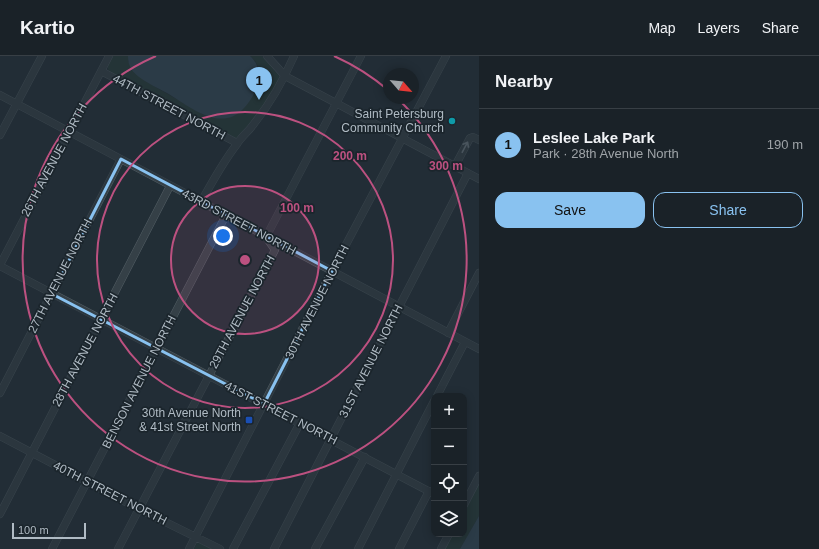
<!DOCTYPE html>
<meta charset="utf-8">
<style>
body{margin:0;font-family:Helvetica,sans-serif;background:#232a30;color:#f1f3f6}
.controls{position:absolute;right:12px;bottom:12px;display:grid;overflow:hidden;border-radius:8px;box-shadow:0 2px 10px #0003}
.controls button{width:36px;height:36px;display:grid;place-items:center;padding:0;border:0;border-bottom:1px solid #383f45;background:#1a2228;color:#f1f3f6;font:20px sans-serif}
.compass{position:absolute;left:383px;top:12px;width:36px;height:36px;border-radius:50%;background:#1a2228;box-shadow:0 2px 10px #0003;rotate:118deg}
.scale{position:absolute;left:12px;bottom:10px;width:74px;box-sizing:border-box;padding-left:4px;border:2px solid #b0bbc4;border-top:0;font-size:11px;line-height:14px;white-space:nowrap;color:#b0bbc4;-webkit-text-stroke:3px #1b252c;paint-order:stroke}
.you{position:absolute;left:223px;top:180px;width:14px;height:14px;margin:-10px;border:3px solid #fff;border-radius:50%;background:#1a73e8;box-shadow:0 0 0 6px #1a73e833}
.badge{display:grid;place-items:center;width:26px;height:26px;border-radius:50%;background:#89c2f0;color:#111;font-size:13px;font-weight:700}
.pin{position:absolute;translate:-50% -33px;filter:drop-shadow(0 1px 2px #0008)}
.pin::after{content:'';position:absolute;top:21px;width:14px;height:12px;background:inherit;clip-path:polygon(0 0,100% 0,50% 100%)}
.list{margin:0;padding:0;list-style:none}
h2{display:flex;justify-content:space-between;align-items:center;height:52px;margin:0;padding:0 16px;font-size:17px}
h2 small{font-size:13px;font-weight:400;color:#9fa4a8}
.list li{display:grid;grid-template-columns:26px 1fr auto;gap:12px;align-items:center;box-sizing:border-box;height:72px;padding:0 16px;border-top:1px solid #383f45}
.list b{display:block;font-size:15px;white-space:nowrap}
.list p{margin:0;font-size:13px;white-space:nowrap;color:#9fa4a8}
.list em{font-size:13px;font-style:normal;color:#9fa4a8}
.actions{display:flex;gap:8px;padding:12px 16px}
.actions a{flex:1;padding:9px 0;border:1px solid #89c2f0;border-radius:12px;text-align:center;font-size:14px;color:#89c2f0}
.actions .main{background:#89c2f0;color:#111}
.icon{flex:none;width:22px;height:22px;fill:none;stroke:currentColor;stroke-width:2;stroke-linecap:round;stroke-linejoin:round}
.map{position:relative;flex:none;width:479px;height:493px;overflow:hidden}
header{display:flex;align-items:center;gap:24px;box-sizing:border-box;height:56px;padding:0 20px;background:#1a2228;border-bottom:1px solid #383f45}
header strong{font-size:19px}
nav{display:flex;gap:22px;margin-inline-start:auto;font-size:14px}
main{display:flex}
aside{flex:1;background:#1a2228}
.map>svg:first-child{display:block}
.green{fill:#273c39}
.water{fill:#374d5c}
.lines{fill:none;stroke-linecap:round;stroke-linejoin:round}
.minor-casing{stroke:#535e65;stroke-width:8}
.minor{stroke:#354047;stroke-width:7}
.oneway{stroke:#79848c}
.marked{fill:none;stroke:#89c2f0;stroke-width:3;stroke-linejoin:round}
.ring{fill:none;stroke:#bc5180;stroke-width:2}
.culture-dot{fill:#0f9aa8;stroke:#1b252c;stroke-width:1.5}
.transit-dot{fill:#1a4fb4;stroke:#1b252c;stroke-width:1.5}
.labels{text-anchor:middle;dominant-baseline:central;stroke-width:3.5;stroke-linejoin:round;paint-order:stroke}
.street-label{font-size:12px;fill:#b0bbc4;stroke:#1b252c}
.poi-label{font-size:12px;fill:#b0bbc4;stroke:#1b252c;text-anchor:end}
.centre{fill:#bc5180;stroke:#1b252c;stroke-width:2}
.ring-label{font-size:12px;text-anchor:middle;font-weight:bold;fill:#bc5180;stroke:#1b252c;stroke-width:3.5;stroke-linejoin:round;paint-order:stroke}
</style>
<header>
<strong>Kartio</strong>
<nav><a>Map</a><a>Layers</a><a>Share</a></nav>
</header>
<main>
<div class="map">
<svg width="479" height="493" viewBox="0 0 479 493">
<rect width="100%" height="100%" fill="#222e36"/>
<!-- green -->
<path class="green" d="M 113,0 L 128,0 L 128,5 L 145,25 L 206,60 L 257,31 C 260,18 261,9 250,0 L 262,0 L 280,21 L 263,51 L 237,83 L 111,17 L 108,13 L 108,9 Z
M 479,427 L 479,460 L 460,493 L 445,493 L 452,478 L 464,478 L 464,456 Z
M 200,486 L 213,493 L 194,493 L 197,487 Z"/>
<!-- water -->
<path class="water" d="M 128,0 L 250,0 C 259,8 260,18 257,30 C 255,38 249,47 243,53 C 220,77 189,50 167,37 C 158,32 138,23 132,14 C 129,10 128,5 128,0 Z
M 479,460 L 479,493 L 460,493 Z"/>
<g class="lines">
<!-- minor casing -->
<g class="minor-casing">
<path id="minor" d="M 267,0 L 285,20 L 479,123
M 101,15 L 237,87
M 0,39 L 479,293
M 0,79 L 42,0
M 455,110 L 470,82 L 473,81 L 479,84
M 201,146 C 212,126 223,106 237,88 C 241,81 248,76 253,69 C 270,48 283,25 294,0
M 0,209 L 109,0
M 0,210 L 434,438
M 448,277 L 479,217
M 0,337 L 121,103
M 437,340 L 465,286
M 0,380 L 139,453 L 220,493
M 464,449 L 479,420
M 0,458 L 170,130
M 52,493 L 226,159
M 118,493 L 275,194 L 266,181 L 361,0
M 189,493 L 332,215 L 446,0
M 233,493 L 300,367
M 274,493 L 468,117
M 315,493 L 365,401
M 358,493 L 434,345
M 399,493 L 429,435
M 441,493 L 449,478"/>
</g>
<!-- minor -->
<use href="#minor" class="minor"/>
</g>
<!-- one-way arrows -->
<defs><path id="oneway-shaft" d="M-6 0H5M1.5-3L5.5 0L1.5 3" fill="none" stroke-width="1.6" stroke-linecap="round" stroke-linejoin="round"/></defs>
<use class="oneway" href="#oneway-shaft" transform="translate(465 91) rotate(-62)"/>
<!-- marked area -->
<path d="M0 0H479V493H0ZM 121,103 L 332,215 L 264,348 L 52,238 Z" fill="#222e36" fill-opacity=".55" fill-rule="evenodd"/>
<path class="marked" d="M 121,103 L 332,215 L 264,348 L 52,238 Z"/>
<!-- distance rings -->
<circle cx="245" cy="204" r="74" fill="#bc5180" fill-opacity=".12"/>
<g class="ring">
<circle cx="245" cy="204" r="74"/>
<circle cx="245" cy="204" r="148"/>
<path d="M334 0A222 222 0 0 1 388 34M398 43A222 222 0 1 1 156 0"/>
</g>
<!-- markers -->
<circle class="culture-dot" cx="452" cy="65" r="4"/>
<rect class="transit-dot" x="245" y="360" width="8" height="8" rx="2"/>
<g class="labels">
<!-- street labels -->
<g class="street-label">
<text transform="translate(169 51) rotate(28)">44TH STREET NORTH</text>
<text transform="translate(54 104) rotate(-62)">26TH AVENUE NORTH</text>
<text transform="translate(239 166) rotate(28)">43RD STREET NORTH</text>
<text transform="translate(60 220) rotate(-63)">27TH AVENUE NORTH</text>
<text transform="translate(317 246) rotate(-63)">30TH AVENUE NORTH</text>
<text transform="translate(242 256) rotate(-62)">29TH AVENUE NORTH</text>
<text transform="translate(85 294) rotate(-62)">28TH AVENUE NORTH</text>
<text transform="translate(371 305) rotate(-63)">31ST AVENUE NORTH</text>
<text transform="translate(139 326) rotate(-63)">BENSON AVENUE NORTH</text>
<text transform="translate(281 357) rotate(27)">41ST STREET NORTH</text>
<text transform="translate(110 437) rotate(27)">40TH STREET NORTH</text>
</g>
<!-- poi labels -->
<g class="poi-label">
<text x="444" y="58">Saint Petersburg<tspan x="444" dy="14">Community Church</tspan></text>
<text x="241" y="357">30th Avenue North<tspan x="241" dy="14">&amp; 41st Street North</tspan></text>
</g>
</g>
<circle cx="245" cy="204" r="6" class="centre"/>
<g class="ring-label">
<text x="350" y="104">200 m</text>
<text x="446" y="114">300 m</text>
<text x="297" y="156">100 m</text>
</g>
</svg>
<div class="controls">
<button>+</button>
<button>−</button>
<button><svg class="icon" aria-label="locate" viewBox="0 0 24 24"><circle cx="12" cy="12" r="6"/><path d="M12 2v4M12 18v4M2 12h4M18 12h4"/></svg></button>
<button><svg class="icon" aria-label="layers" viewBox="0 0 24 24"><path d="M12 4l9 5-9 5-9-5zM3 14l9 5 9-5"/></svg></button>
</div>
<svg class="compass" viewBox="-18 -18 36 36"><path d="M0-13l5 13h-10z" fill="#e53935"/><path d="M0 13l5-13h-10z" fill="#9fa4a8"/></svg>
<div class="scale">100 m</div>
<div class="you"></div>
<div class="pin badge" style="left:259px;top:44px">1</div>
</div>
<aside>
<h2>Nearby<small></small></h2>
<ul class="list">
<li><span class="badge">1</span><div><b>Leslee Lake Park</b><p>Park · 28th Avenue North</p></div><em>190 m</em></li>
</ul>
<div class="actions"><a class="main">Save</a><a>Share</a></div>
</aside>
</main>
